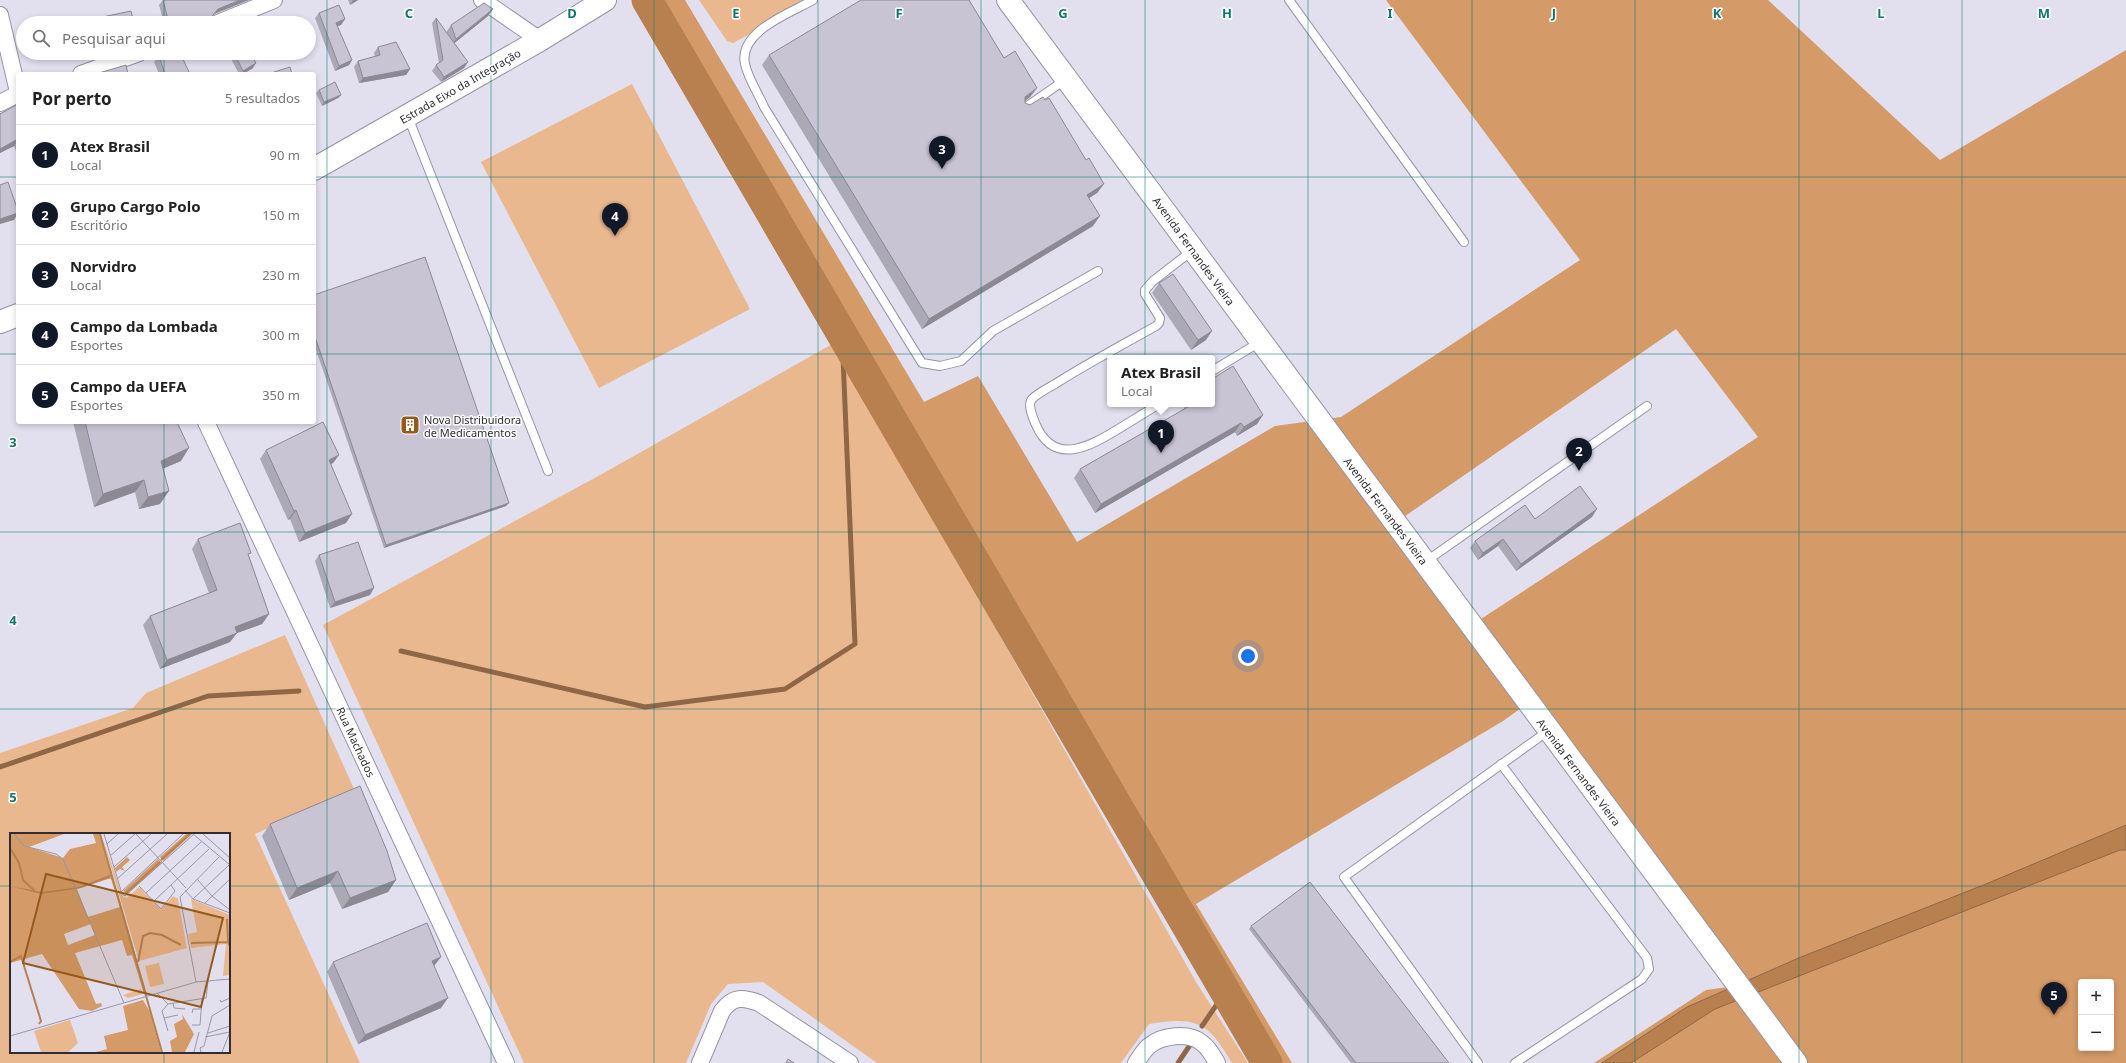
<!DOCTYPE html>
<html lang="pt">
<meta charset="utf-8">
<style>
body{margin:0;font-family:"Noto Sans",sans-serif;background:#f6f6f6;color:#222}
.controls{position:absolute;right:12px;bottom:12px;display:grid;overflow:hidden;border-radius:4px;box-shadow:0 2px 6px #0003}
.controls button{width:36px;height:36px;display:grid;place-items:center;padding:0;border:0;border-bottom:1px solid #e0e0e0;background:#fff;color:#222;font:20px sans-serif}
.you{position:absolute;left:1248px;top:656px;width:14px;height:14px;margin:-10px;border:3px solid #fff;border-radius:50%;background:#1a73e8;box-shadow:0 0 0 6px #1a73e833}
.badge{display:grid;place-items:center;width:26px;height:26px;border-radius:50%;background:#111827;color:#fff;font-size:13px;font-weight:700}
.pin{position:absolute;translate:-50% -33px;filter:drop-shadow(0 1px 2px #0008)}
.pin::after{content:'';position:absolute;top:21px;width:14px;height:12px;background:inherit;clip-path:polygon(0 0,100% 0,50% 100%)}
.popup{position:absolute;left:1107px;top:355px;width:108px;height:52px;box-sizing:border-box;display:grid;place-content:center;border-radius:4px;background:#fff;filter:drop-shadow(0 1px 3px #0005);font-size:13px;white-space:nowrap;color:#767676}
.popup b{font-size:15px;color:#222}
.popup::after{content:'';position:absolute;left:50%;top:100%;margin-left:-8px;border:8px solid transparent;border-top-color:#fff}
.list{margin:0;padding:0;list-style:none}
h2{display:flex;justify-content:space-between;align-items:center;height:52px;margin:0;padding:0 16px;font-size:17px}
h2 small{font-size:13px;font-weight:400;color:#767676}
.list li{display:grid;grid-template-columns:26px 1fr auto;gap:12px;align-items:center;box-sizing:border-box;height:60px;padding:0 16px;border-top:1px solid #e0e0e0}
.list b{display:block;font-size:15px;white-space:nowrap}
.list p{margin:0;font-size:13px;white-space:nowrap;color:#767676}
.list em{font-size:13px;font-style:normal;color:#767676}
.icon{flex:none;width:22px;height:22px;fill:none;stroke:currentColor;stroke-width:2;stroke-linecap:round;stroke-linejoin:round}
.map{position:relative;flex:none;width:2126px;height:1063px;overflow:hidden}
.search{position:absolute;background:#fff;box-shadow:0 2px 6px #0003;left:16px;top:16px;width:300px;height:44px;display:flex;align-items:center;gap:10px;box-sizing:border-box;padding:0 14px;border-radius:22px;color:#767676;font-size:15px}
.panel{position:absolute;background:#fff;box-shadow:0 2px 6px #0003;left:16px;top:72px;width:300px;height:352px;border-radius:4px}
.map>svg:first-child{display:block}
.green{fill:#eab88e;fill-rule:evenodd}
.forest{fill:#d49a68;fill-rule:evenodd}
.water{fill:#b8804f;stroke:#8f6747}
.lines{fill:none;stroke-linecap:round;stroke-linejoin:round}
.stream{stroke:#8f6747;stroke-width:5}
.river{stroke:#b8804f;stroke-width:31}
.lane-casing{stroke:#9693a2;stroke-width:10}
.street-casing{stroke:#9693a2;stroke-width:18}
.secondary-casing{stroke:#9693a2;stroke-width:24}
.lane{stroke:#fff;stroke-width:8}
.street{stroke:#fff;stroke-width:16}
.secondary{stroke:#fff;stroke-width:22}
.wall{fill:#aca9b6}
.shaded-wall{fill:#8c8994}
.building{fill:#c8c4d4;stroke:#8c8994}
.grid{fill:none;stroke:#0f766e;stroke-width:1;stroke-opacity:0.55}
.labels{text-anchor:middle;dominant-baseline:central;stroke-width:3;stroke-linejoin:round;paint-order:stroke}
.street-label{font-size:11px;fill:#2f2d33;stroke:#fff}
.poi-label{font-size:11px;fill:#2f2d33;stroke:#fff;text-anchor:start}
.inset-river{fill:none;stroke:#b8804f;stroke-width:2}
.inset-road{fill:none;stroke:#9a98a4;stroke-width:1}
.view{fill:#96591c;fill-opacity:0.15;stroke:#96591c;stroke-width:2}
.inset-edge{fill:none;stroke:#2f2d33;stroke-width:2}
.grid-label{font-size:13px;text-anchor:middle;font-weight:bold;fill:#0f766e;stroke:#fff;stroke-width:3;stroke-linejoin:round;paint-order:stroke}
</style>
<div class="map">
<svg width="2126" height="1063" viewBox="0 0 2126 1063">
<rect width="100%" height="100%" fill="#e2dfef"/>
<!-- green -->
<path class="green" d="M 699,0 L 813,0 L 733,43 L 727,41 Z
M 632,84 L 750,309 L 599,388 L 481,162 Z
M 834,343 L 1196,982 L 1248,1063 L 1232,1063 C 1208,1022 1197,1016 1149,1024 L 1121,1063 L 877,1063 L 763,982 L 728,984 L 711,1004 L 686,1063 L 524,1063 L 323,625 L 602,474 Z
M 285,635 L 354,789 L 255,834 L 360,1063 L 0,1063 L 0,753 L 133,708 L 146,693 ZM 11,834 L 229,834 L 229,1052 L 11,1052 Z"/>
<!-- forest -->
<path class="forest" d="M 647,0 L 685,0 L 924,402 L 978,376 L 1077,542 L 1275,426 L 1341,417 L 1580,260 L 1386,0 L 1768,0 L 1940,160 L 2126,50 L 2126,1063 L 1594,1063 L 1706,990 L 1736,986 L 1528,703 L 1503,721 L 1196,904 L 1292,1063 L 1267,1063 ZM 1676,329 L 1758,437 L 1481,619 L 1395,523 ZM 2081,982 L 2111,982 L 2111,1048 L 2081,1048 Z"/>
<!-- water -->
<path class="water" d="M 2126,825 L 2126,850 L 2120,850 L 1715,1009 L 1631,1063 L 1602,1063 L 1687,1007 L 1801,957 L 1986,884 Z"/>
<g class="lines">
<!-- stream -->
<path class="stream" d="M 401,651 L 645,707 L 785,689 L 855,644 L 842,333
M 0,767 L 208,696 L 299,691
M 1202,1026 L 1226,991
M 1178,1063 L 1190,1045"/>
<!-- river -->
<path class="river" d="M 647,0 L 1267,1063"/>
<!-- lane casing -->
<g class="lane-casing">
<path id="lane" d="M 813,0 C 791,13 738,31 745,64 C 748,78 758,93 764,107 L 922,363 L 940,366 L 961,361 L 993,331 L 1098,271
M 1289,0 L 1464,242
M 1023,109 L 1065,80
M 408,117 L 548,471
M 1212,371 L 1260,342
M 1159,404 C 1146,412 1133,420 1120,428 C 1092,445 1055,468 1036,425 C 1033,418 1027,405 1032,399 C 1038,393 1048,388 1055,384 C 1088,363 1122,345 1156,326 L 1159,323 L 1160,318 L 1145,294 L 1145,290 L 1153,281 L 1193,250
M 1425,562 L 1647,406
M 1501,764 L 1647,958 L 1649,969 L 1642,979 L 1515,1063
M 1478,1063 L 1344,877 L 1548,731"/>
</g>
<!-- street casing -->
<g class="street-casing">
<path id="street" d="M 482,0 L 540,40
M 0,15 L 18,92
M 218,23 L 274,0
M 81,74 L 139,53
M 0,103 L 18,94
M 206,422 L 506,1063
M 700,1063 L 722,1011 C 733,996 743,997 759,1003 L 850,1063
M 1136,1063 C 1140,1057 1144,1050 1149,1046 C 1162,1035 1189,1032 1202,1043 C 1209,1048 1213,1056 1217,1063"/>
</g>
<!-- secondary casing -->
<g class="secondary-casing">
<path id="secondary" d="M 1008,0 L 1796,1063
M 314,169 L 540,40 L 605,0
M 0,322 L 18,315"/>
</g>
<!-- lane -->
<use href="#lane" class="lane"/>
<!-- street -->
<use href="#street" class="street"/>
<!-- secondary -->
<use href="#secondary" class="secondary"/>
</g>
<!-- wall -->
<path class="wall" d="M 163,0 L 249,0 L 214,14 L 212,17 L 213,22 L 214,23 L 164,23 L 159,5 Z
M 348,0 L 358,0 L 350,5 Z
M 493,9 L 488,16 L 454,43 L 468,62 L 464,68 L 441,82 L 432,71 L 436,65 L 439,63 L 432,23 L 436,18 L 447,33 L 447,31 L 451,25 Z
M 319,13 L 345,19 L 341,25 L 337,26 L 352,60 L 349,65 L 335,71 L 315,18 Z
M 378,47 L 410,69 L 406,75 L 359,83 L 354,67 L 358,61 L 375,57 L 374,53 Z
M 81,53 L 111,53 L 100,57 L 82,58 Z
M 228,53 L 250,53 L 253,68 L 243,74 L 239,74 Z
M 769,55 L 1004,58 L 1037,88 L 1030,97 L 1025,101 L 1025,103 L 1086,160 L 1104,184 L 1097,193 L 1089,198 L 1093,226 L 922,329 L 762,65 Z
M 159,56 L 190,74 L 159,74 L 154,62 Z
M 319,90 L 341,95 L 338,98 L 322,106 L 316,93 Z
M 18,104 L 18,150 L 16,151 L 14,146 L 0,153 L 0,114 Z
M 1159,283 L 1206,340 L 1191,350 L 1152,293 Z
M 314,295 L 506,506 L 384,548 L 314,344 Z
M 1182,404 L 1212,404 L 1263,415 L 1257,424 L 1237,436 L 1235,432 L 1095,513 L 1074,478 L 1080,469 L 1185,409 Z
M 73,422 L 177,422 L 181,461 L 163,468 L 160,504 L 139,509 L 135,492 L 94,507 Z
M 266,450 L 339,455 L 333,463 L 331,464 L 346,523 L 299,542 L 290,519 L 288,520 L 260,459 Z
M 1592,517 L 1516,571 L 1498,546 L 1478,560 L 1470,548 L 1475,541 L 1535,519 Z
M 198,539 L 249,557 L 269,614 L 262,624 L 237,633 L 230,642 L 160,669 L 143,625 L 150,616 L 209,593 L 192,549 Z
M 319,555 L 370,595 L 330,608 L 315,561 Z
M 270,824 L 396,880 L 388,892 L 342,909 L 330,883 L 289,900 L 262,836 Z
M 1251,926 L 1449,1063 L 1351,1063 L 1249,929 Z
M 333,962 L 434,966 L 441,1008 L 358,1044 L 327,972 Z"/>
<!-- shaded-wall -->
<path class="shaded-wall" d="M 240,0 L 249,0 L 214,14 L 209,21 L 218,9 Z
M 353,0 L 358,0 L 350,5 Z
M 493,9 L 488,16 L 451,46 L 456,39 Z
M 345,19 L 341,25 L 332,28 L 336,23 Z
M 85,53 L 111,53 L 100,57 L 82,58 Z
M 352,60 L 349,65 L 335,71 L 339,66 Z
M 468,62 L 464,68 L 441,82 L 444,77 Z
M 256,63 L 253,68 L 243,74 L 241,74 L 243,71 Z
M 410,69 L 406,75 L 359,83 L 363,78 Z
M 1037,88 L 1030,97 L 1018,106 L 1025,97 Z
M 341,95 L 338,98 L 322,106 L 324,102 Z
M 18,139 L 14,146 L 0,153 L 0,149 Z
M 1104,184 L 1097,193 L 1080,204 L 1087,195 Z
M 18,213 L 14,220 L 0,224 L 0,219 Z
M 1100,216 L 1093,226 L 922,329 L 929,319 Z
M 1212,331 L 1206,340 L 1191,350 L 1198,340 Z
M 1263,415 L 1257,424 L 1237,436 L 1244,427 Z
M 1241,423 L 1235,432 L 1095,513 L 1101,504 Z
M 189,448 L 181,461 L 153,473 L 161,461 Z
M 339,455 L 333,463 L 323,468 L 329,460 Z
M 144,480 L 135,492 L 94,507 L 103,494 Z
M 169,491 L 160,504 L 139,509 L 148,497 Z
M 509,503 L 506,506 L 384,548 L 386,545 Z
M 1597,509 L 1592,517 L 1516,571 L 1521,564 Z
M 296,510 L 290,519 L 288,520 L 294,511 Z
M 352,514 L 346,523 L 299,542 L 305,533 Z
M 1503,539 L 1498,546 L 1478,560 L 1483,553 Z
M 374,588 L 370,595 L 330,608 L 335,602 Z
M 269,614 L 262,624 L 237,633 L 230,642 L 160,669 L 167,660 L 235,627 Z
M 338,871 L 330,883 L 289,900 L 297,888 Z
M 396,880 L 388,892 L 342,909 L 350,898 Z
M 441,957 L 434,966 L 425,970 L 432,961 Z
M 448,998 L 441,1008 L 358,1044 L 365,1035 Z"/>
<!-- building -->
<path class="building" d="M 163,0 L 240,0 L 218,9 L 212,16 L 213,22 L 214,23 L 197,23 L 196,22 L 193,23 L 169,23 Z
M 861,0 L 969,0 L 1004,58 L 1015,51 L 1037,88 L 1025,97 L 1025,103 L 1030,105 L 1043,97 L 1045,100 L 1049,98 L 1086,160 L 1089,158 L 1104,184 L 1087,195 L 1100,216 L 929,319 L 769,55 Z
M 484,3 L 493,9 L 456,39 L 451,25 Z
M 339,5 L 345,19 L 336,23 L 352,60 L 339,66 L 319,13 Z
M 131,11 L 134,23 L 79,23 L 79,22 Z
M 436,18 L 468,62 L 444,77 L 436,65 L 443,60 Z
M 396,42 L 410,69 L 363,78 L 358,61 L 380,55 L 378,47 Z
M 169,53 L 180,53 L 190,74 L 165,74 L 159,56 Z
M 234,53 L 250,53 L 256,63 L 243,71 Z
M 126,65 L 128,74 L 99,74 L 99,73 Z
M 290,67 L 292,74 L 274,74 L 274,72 Z
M 335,82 L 341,95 L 324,102 L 319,90 Z
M 18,104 L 18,139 L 0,149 L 0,114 Z
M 8,182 L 18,211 L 18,213 L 0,219 L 0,185 Z
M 425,257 L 509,503 L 386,545 L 314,334 L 314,295 Z
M 1173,274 L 1212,331 L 1198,340 L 1159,283 Z
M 1233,366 L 1263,415 L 1244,427 L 1241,423 L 1101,504 L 1080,469 L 1193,404 L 1212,404 L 1212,379 Z
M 85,422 L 177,422 L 189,448 L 161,461 L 169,491 L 148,497 L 144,480 L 103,494 Z
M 323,422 L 339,455 L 329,460 L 352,514 L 305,533 L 296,510 L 294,511 L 266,450 Z
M 1580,486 L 1597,509 L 1521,564 L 1503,539 L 1483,553 L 1475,541 L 1525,505 L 1535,519 Z
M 240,523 L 251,553 L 248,554 L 269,614 L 235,627 L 237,633 L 167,660 L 150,616 L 217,590 L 198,539 Z
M 358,542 L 374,588 L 335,602 L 319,555 Z
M 360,786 L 387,851 L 396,880 L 350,898 L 338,871 L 297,888 L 270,824 Z
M 1310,882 L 1449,1063 L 1356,1063 L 1251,926 Z
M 427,923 L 441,957 L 432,961 L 448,998 L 365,1035 L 333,962 Z
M 788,1059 L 794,1063 L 786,1063 Z"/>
<!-- grid -->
<path class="grid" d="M 164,0 L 164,23M 327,0 L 327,1063M 491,0 L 491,1063M 654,0 L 654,1063M 818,0 L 818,1063M 981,0 L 981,1063M 1145,0 L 1145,1063M 1308,0 L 1308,1063M 1472,0 L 1472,1063M 1635,0 L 1635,1063M 1799,0 L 1799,1063M 1962,0 L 1962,1063M 164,53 L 164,74M 0,177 L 18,177M 314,177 L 2126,177M 0,354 L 18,354M 314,354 L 2126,354M 164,422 L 164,834M 0,532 L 2126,532M 0,709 L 2126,709M 0,886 L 11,886M 229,886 L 2126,886M 164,1052 L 164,1063"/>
<!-- icons -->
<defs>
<g id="building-square" transform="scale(1)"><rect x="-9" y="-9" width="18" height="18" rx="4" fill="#96591c" stroke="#fff"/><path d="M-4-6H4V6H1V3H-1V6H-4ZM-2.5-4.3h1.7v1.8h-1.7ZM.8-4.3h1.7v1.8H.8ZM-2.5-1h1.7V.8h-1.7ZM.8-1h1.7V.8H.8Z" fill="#fff"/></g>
</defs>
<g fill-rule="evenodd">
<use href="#building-square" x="410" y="425"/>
</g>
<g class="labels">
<!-- street labels -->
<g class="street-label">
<text transform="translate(460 86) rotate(-30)">Estrada Eixo da Integração</text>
<text transform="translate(1194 251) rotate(54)">Avenida Fernandes Vieira</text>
<text transform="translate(1386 511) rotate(53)">Avenida Fernandes Vieira</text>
<text transform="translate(356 742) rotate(65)">Rua Machados</text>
<text transform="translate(1579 772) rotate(53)">Avenida Fernandes Vieira</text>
</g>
<!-- poi labels -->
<g class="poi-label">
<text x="424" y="419">Nova Distribuidora<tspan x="424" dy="13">de Medicamentos</tspan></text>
</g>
</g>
<!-- overview -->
<g transform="translate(10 833)">
<rect width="220" height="220" fill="#e2dfef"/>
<path d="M 91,1 L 113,64 L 117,65 L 129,54 L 151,77 L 163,63 L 168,66 L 177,115 L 129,128 ZM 181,66 L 220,82 L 220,142 L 213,143 L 216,111 L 181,115 L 178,101 L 187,99 ZM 149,130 L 154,151 L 140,154 L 135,133 ZM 131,156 L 133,161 L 118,165 L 113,162 ZM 60,187 L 68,210 L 58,219 L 31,219 L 24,198 Z" fill="#eab88e"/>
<path d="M 0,1 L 54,1 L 19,14 L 53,25 L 60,16 L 86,10 L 83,1 L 90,1 L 137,161 L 134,161 L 122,122 L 117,123 L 112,107 L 65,120 L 86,171 L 91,170 L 92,173 L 82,178 L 69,176 L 32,121 L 0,130 ZM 98,46 L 101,46 L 110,74 L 78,84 L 67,56 ZM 81,91 L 85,102 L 58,112 L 54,101 ZM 176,1 L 182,1 L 153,28 L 150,24 ZM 117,24 L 120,27 L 112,34 L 115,38 L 110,36 L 106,39 L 105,35 ZM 148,26 L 152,30 L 117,61 L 113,58 ZM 133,167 L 140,179 L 151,219 L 86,219 L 97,216 L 94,203 L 118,197 L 113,173 ZM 172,181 L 184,201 L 175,219 L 162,219 L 160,208 L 167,204 L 164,191 L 173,186 Z" fill="#d49a68" fill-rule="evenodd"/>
<path d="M 102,41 L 99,45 L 71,55 L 31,61 L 0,53 L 32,59 L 69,54 Z" fill="#b8804f"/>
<path class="inset-river" d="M 90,1 L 152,219M 0,15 L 9,30 L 13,47 L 25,58M 151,27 L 180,1M 115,61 L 150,29M 217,86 L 218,109M 181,110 L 218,109 L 220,113M 0,129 L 11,123 L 31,188 L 29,191M 128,129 L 133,103 L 140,100 L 152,102 L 171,112"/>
<path class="inset-road" d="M 4,1 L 14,13 L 46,21 L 53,26 L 114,170M 94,1 L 112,61 L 115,63 L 184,1M 126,1 L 176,55M 183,1 L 220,32M 193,1 L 220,25M 97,11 L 108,1M 100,23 L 125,1M 104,34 L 141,1M 107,46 L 157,1M 187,46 L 202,63 L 220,77M 129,53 L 151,76 L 165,58 L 161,52M 175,57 L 183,66 L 220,80M 111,59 L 173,1M 136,60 L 191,9M 183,66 L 219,32M 143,69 L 199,16M 194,71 L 220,46M 186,149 L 170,64 L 209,24M 147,160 L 158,171M 210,167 L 211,169 L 220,165M 163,170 L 164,175 L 175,176M 158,171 L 196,165 L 198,148M 182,180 L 183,176 L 191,176M 154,185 L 168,182M 182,192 L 190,192 L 192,166M 158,198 L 152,178 L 158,171M 198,200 L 220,193M 0,203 L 186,149 L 220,146M 195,204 L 220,199M 184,219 L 189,199M 191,219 L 190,215 L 194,213 L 202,183 L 220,172M 212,219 L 220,199"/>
<path class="view" d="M 36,41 L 213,85 L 191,174 L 13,130 Z"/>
<rect width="220" height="220" class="inset-edge"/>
</g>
<g class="grid-label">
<text x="409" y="18">C</text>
<text x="572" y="18">D</text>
<text x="736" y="18">E</text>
<text x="899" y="18">F</text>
<text x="1063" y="18">G</text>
<text x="1227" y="18">H</text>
<text x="1390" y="18">I</text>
<text x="1554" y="18">J</text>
<text x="1717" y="18">K</text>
<text x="1881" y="18">L</text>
<text x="2044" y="18">M</text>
<text x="13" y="447">3</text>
<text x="13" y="625">4</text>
<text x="13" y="802">5</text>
</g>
</svg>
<div class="controls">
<button>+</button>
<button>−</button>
</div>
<div class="you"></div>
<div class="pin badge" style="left:1161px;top:453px">1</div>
<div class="popup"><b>Atex Brasil</b>Local</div>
<div class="pin badge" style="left:1579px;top:471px">2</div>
<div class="pin badge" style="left:942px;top:169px">3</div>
<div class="pin badge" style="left:615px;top:236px">4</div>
<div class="pin badge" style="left:2054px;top:1015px">5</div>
<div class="search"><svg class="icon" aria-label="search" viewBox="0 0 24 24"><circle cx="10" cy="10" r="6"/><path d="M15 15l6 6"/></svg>Pesquisar aqui</div>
<section class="panel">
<h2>Por perto<small>5 resultados</small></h2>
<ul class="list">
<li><span class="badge">1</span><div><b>Atex Brasil</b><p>Local</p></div><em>90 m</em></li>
<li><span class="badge">2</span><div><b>Grupo Cargo Polo</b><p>Escritório</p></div><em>150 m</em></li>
<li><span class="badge">3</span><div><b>Norvidro</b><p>Local</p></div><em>230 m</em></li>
<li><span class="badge">4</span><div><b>Campo da Lombada</b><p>Esportes</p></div><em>300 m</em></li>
<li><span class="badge">5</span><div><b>Campo da UEFA</b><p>Esportes</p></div><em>350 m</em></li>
</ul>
</section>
</div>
